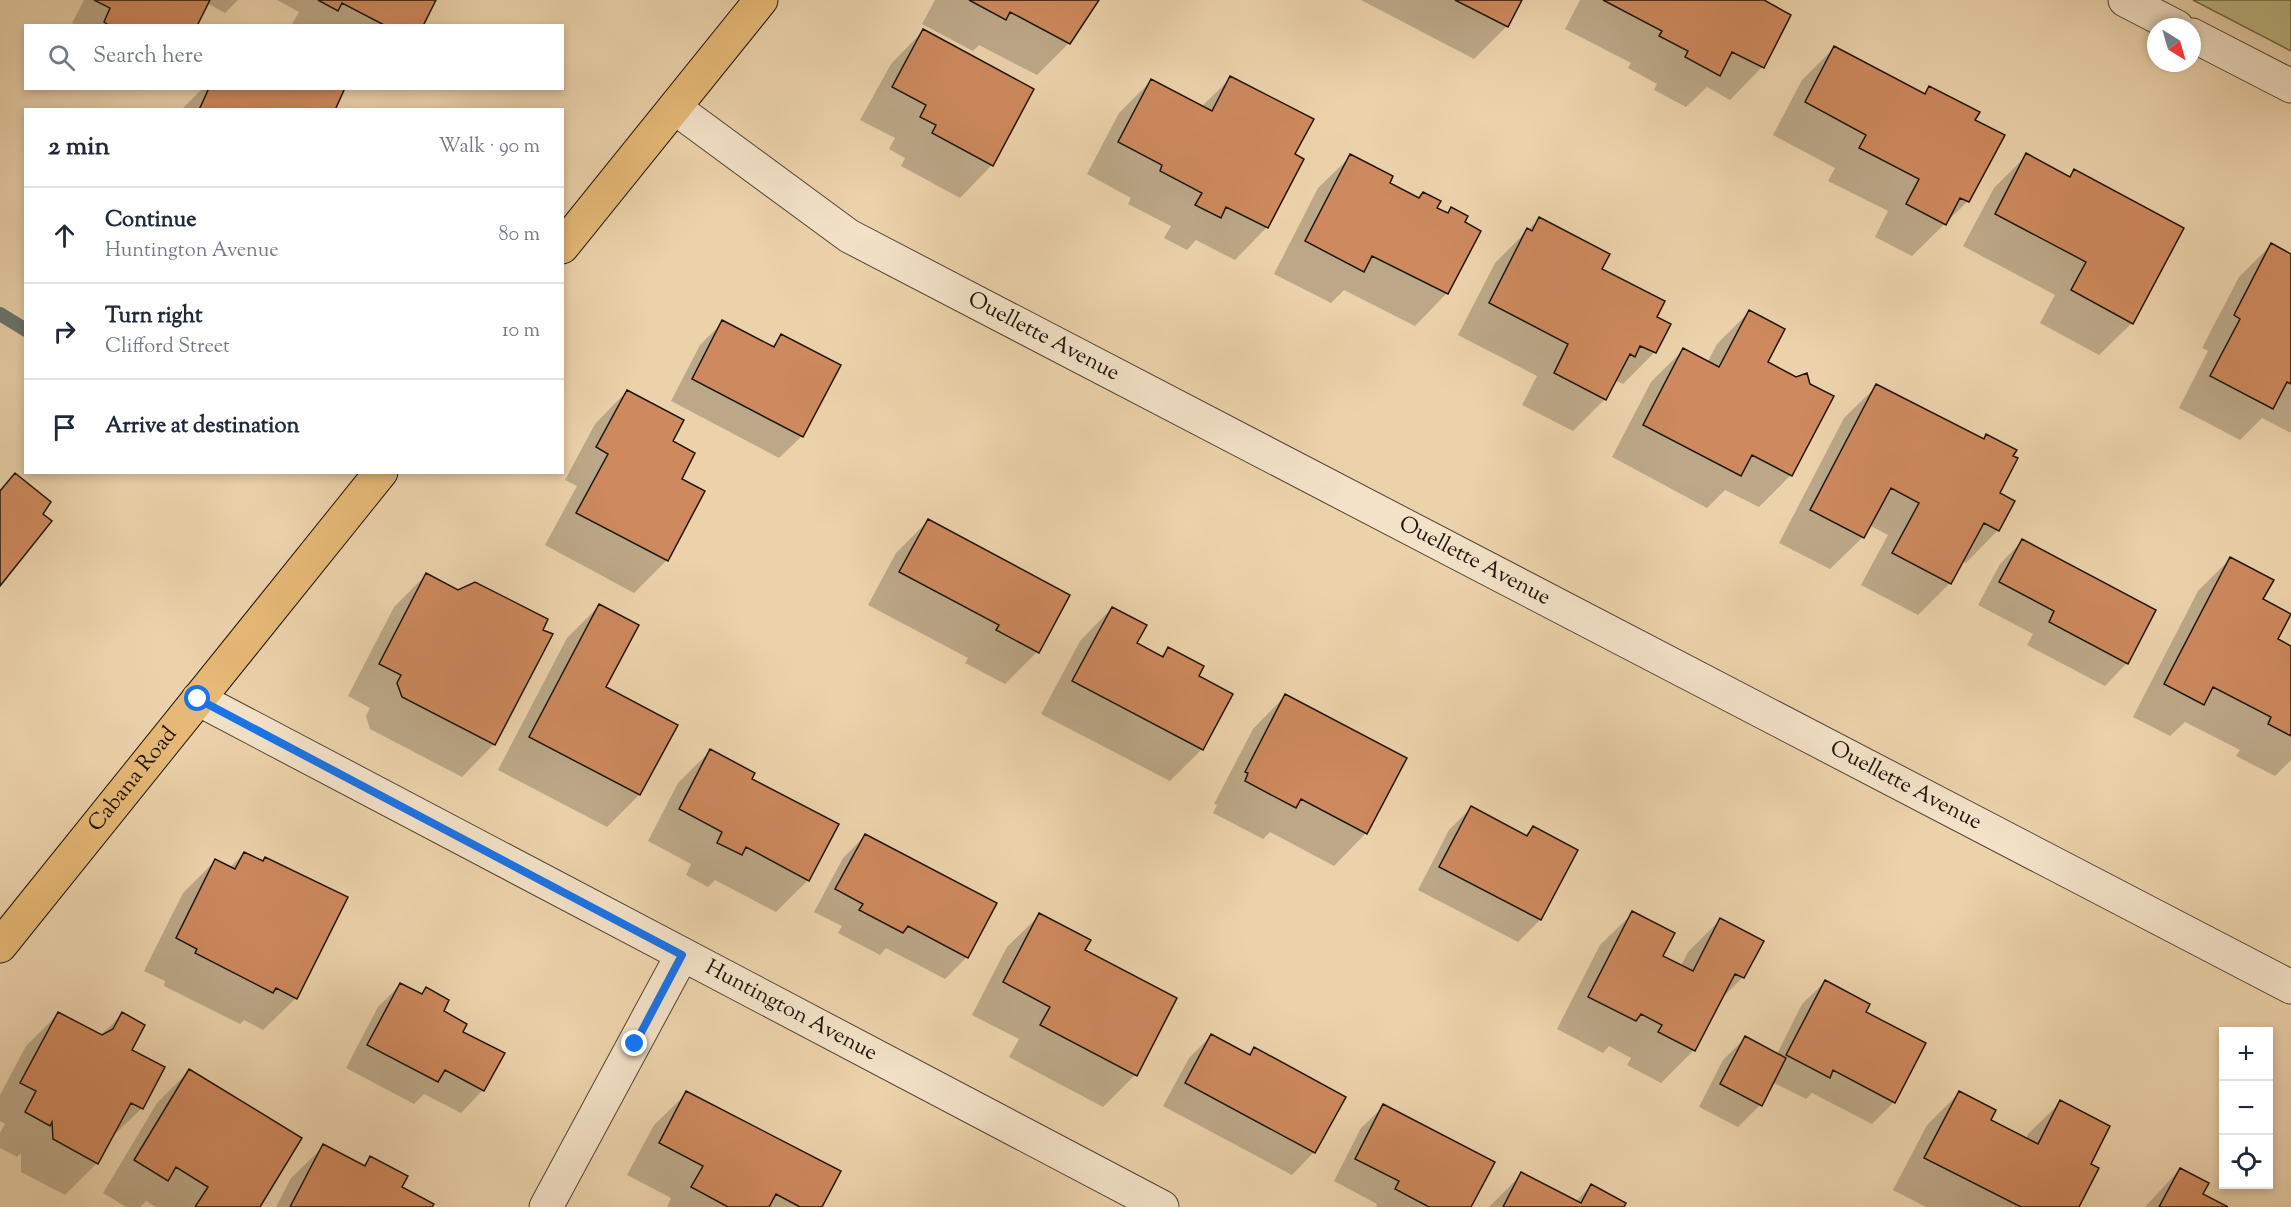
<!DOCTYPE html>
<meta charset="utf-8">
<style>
body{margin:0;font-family:"Sorts Mill Goudy",serif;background:#f6f6f7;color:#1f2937}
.controls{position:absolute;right:18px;bottom:18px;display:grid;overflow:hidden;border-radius:0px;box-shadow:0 3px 9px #0003}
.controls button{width:54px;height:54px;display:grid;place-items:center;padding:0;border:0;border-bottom:2px solid #e0e1e3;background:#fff;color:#1f2937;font:30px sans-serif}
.compass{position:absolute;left:2147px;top:18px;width:54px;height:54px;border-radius:50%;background:#fff;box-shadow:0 3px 9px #0003;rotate:143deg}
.stop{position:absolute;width:18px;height:18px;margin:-14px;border:4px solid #1a73e8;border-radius:50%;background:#fff}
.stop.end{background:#1a73e8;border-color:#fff;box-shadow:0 2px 6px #0008}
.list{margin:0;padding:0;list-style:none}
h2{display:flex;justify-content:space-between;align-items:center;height:78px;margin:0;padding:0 24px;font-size:26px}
h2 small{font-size:20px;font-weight:400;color:#747a83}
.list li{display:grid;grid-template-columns:39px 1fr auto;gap:18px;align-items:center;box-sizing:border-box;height:96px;padding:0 24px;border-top:2px solid #e0e1e3}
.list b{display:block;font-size:22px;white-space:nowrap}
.list p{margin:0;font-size:20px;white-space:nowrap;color:#747a83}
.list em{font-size:20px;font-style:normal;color:#747a83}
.icon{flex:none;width:33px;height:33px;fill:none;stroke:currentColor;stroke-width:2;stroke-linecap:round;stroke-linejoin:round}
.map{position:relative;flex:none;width:2291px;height:1207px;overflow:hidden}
.search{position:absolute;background:#fff;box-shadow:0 3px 9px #0003;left:24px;top:24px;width:540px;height:66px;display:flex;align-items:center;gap:15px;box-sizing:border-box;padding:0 21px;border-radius:0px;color:#747a83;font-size:22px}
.panel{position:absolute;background:#fff;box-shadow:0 3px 9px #0003;left:24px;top:108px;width:540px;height:366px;border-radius:0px}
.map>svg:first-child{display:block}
.green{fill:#beba84;stroke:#6e6848;stroke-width:1.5}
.shadow{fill:#0003}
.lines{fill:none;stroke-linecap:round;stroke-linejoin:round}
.stream{stroke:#69766f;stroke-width:14}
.building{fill:#ce895e;stroke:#1e150b;stroke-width:1.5}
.minor-casing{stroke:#524433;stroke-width:35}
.major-casing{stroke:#1e150b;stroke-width:35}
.minor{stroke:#f3e2c8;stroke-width:33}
.major{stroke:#e6b976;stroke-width:33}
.route{stroke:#1a73e8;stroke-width:8}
.labels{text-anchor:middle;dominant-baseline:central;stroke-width:4.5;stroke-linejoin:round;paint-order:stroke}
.street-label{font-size:22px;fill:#1e150b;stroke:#f3e2c8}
</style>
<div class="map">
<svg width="2291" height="1207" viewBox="0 0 2291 1207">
<rect width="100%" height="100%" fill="#ecd2ab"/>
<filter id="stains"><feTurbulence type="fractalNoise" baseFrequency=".00333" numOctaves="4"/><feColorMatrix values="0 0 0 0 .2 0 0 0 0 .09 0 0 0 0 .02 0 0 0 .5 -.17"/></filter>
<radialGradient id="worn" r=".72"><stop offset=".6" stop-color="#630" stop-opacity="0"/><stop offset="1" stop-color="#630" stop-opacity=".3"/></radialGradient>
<!-- green -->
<path class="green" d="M 2194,0 L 2291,0 L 2291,51 L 2193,0 Z"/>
<!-- shadow -->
<path class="shadow" d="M 84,0 L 238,0 L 225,13 L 207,3 L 196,26 L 78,26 L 72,23 Z
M 277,0 L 434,0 L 421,26 L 291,26 L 299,12 Z
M 935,0 L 1097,0 L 1069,43 L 1037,75 L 979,45 L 973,51 L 922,24 Z
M 1361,0 L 1520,0 L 1507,26 L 1474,59 Z
M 1580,0 L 1762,0 L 1789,16 L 1762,67 L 1730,100 L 1707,87 L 1686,107 L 1654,90 L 1657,84 L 1628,68 L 1631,63 L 1565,29 Z
M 923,31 L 1032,90 L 992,165 L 960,198 L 901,166 L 905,158 L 889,149 L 895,138 L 860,120 L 891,64 Z
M 1834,48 L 1923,94 L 1929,88 L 1973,121 L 1968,201 L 1912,256 L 1875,237 L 1888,211 L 1828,181 L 1835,168 L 1773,135 L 1802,80 Z
M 1231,78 L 1293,155 L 1267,227 L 1235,260 L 1196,240 L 1187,250 L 1164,238 L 1171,226 L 1128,204 L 1131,198 L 1087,174 L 1119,113 L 1151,81 L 1201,107 Z
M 203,88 L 343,88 L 333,110 L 181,110 Z
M 2027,155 L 2068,178 L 2074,171 L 2132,323 L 2099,355 L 2040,323 L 2055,295 L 1963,246 L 1994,188 Z
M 1351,156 L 1388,183 L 1435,208 L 1446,214 L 1452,209 L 1447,293 L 1415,326 L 1344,290 L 1331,303 L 1274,274 L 1318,188 Z
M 1539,219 L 1655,318 L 1655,352 L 1623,384 L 1614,380 L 1605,399 L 1573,431 L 1522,405 L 1537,376 L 1458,335 L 1495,263 Z
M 2271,245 L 2291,256 L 2291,433 L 2262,418 L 2240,440 L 2179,408 L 2208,351 L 2202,348 L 2239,277 Z
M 1749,312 L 1766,363 L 1791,475 L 1759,507 L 1725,490 L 1707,508 L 1612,457 L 1651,382 L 1683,350 L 1707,363 L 1717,344 Z
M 723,322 L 771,347 L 782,336 L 802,436 L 779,458 L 671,401 L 700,345 Z
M 1877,386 L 1982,440 L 1987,436 L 1998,494 L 1998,530 L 1966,563 L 1962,561 L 1950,583 L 1918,615 L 1861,585 L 1888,535 L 1869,525 L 1863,537 L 1830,569 L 1779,543 L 1844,418 Z
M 627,391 L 671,442 L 680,480 L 703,492 L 666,561 L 634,593 L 545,545 L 577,486 L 565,480 L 595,424 Z
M 928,521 L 1068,596 L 1037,652 L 1005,684 L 965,663 L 968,658 L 868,605 L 896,553 Z
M 2022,541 L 2127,663 L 2105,686 L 2027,645 L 2033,634 L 1978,605 L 2000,564 Z
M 2230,559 L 2276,640 L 2291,648 L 2291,760 L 2275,776 L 2236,756 L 2240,750 L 2185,722 L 2170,736 L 2133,717 L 2198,591 Z
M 426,575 L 551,635 L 494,744 L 462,777 L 370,729 L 366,716 L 370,708 L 348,696 L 394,607 Z
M 599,606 L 604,688 L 639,795 L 607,827 L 498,770 L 567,638 Z
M 1112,608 L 1135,644 L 1160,657 L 1168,649 L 1197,677 L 1202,749 L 1170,781 L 1041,714 L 1080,641 Z
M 1285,696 L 1366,833 L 1334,866 L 1270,832 L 1263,839 L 1213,813 L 1217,805 L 1214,804 L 1253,729 Z
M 710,751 L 750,780 L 808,880 L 776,912 L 715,880 L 708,887 L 686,875 L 691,864 L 648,841 L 678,783 Z
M 1471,808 L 1524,836 L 1533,828 L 1576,850 L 1540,920 L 1518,942 L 1418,890 L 1449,830 Z
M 865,836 L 967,957 L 945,979 L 886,948 L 880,955 L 838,933 L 842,926 L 814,912 L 843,858 Z
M 244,854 L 296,998 L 263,1030 L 244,1020 L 240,1024 L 164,986 L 165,981 L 144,971 L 183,893 L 215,861 L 229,868 Z
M 1633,913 L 1661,956 L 1681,966 L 1688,952 L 1720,920 L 1743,977 L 1720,1000 L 1694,1050 L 1661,1083 L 1627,1065 L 1631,1058 L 1609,1046 L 1603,1053 L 1557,1029 L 1600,945 Z
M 1040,915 L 1083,950 L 1135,1075 L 1103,1107 L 1009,1057 L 1019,1039 L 972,1015 L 1007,947 Z
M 1825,982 L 1864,1012 L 1894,1102 L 1872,1124 L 1812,1093 L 1806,1099 L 1772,1082 L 1760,1105 L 1738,1127 L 1699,1107 L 1723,1060 L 1745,1038 L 1777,1054 L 1802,1004 Z
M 400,985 L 420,995 L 426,989 L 442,1012 L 461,1033 L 483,1090 L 461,1113 L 424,1094 L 414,1104 L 346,1068 L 378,1007 Z
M 58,1014 L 100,1036 L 122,1014 L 142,1108 L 109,1140 L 97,1163 L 65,1195 L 21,1172 L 21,1153 L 17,1157 L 0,1148 L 0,1133 L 5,1124 L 0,1121 L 0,1095 L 26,1046 Z
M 1211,1036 L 1247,1055 L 1254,1049 L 1344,1097 L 1314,1152 L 1292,1175 L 1163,1106 L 1189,1058 Z
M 189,1071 L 258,1207 L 156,1207 L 146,1201 L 140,1207 L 126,1207 L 103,1193 L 157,1103 Z
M 687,1093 L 820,1207 L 667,1207 L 671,1198 L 627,1175 L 654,1125 Z
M 1959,1093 L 1989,1121 L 2026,1139 L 2028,1134 L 2061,1102 L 2089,1165 L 2077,1207 L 1926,1207 L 1893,1190 L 1927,1125 Z
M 1384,1106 L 1469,1207 L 1376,1207 L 1377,1204 L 1334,1181 L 1361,1128 Z
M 324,1146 L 362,1166 L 370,1158 L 400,1188 L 430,1207 L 276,1207 L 291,1178 Z
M 2180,1169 L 2201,1195 L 2225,1207 L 2145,1207 Z
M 1522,1174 L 1575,1202 L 1591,1186 L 1622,1207 L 1489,1207 Z"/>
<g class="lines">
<!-- stream -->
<path class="stream" d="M 0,314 L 26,330"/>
</g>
<!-- building -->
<path class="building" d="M 94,0 L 210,0 L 197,26 L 110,26 L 104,22 L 110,8 Z
M 318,0 L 436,0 L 423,26 L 386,26 L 342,3 L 338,11 Z
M 969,0 L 1099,0 L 1070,44 L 1010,12 L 1006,20 Z
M 1455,0 L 1522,0 L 1508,27 Z
M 1603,0 L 1764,0 L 1791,15 L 1764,68 L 1732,52 L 1720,76 L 1685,57 L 1688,51 L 1659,36 L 1662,31 Z
M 923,29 L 1034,89 L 993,166 L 932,133 L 936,125 L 920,117 L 926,105 L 892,87 Z
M 1834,46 L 1925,94 L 1929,86 L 1980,112 L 1975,120 L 2005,135 L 1969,202 L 1960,198 L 1946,225 L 1906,204 L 1919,179 L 1859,148 L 1866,135 L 1805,102 Z
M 1230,76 L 1314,119 L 1295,154 L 1304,159 L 1268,228 L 1226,207 L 1221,218 L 1195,205 L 1202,193 L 1160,171 L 1162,165 L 1118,142 L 1151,79 L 1212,111 Z
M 209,88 L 345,88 L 335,110 L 199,110 Z
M 2026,153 L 2070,177 L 2074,169 L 2184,228 L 2133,324 L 2071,290 L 2086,262 L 1995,214 Z
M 1350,154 L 1393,176 L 1390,183 L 1419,198 L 1423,192 L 1441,201 L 1437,208 L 1448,213 L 1451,207 L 1468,216 L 1465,222 L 1481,231 L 1448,294 L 1372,256 L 1364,272 L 1305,241 Z
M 1539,217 L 1610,254 L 1602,269 L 1665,301 L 1657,317 L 1671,324 L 1656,353 L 1640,346 L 1635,357 L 1630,354 L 1606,400 L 1554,373 L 1568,344 L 1489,303 L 1527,228 L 1532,231 Z
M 2271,243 L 2291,254 L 2291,384 L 2287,382 L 2273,409 L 2210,376 L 2240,319 L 2234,315 Z
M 1749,310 L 1785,329 L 1768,362 L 1796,377 L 1807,373 L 1810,384 L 1834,396 L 1792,476 L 1752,455 L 1741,476 L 1643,425 L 1683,348 L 1719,367 Z
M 722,320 L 774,347 L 781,334 L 841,365 L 803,437 L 692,379 Z
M 1876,384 L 1984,439 L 1986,434 L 2017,450 L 2013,456 L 2018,458 L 2000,493 L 2015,501 L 1999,531 L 1984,523 L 1951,584 L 1892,553 L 1919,503 L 1891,488 L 1864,538 L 1810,510 Z
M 627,390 L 684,420 L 673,441 L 695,453 L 682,479 L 705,491 L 668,561 L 576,513 L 608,454 L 596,447 Z
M 15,473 L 51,502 L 43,514 L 52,521 L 0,586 L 0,491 Z
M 928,519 L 1070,595 L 1039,653 L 996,630 L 999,625 L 899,572 Z
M 2022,539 L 2156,610 L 2128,664 L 2049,622 L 2054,611 L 1999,582 Z
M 2230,557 L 2274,580 L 2263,599 L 2291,614 L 2278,639 L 2291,646 L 2291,736 L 2268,724 L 2271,717 L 2213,687 L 2204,705 L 2164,684 Z
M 426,573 L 458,590 L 475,582 L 548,619 L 543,630 L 553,634 L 495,745 L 402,697 L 397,683 L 401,675 L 379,664 Z
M 599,604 L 639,625 L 606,687 L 678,725 L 640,795 L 529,737 Z
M 1112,607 L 1147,625 L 1137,643 L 1163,657 L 1168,647 L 1204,666 L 1199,676 L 1233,694 L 1203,750 L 1072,681 Z
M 1285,694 L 1407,758 L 1367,834 L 1301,799 L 1296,808 L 1245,781 L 1248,773 L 1245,772 Z
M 710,749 L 755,773 L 752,779 L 839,824 L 809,881 L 746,847 L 742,855 L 717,843 L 722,832 L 679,809 Z
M 1471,806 L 1527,836 L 1533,826 L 1578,850 L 1541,920 L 1439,867 Z
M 865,834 L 997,903 L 968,958 L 908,926 L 903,933 L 859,910 L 863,904 L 835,889 Z
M 244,852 L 263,861 L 265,857 L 348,897 L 297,999 L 276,988 L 273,993 L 195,953 L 197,949 L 176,938 L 215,859 L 235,869 Z
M 1632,911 L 1675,933 L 1663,956 L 1693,971 L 1720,918 L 1764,941 L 1744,978 L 1735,974 L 1695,1051 L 1658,1032 L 1662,1025 L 1641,1014 L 1636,1021 L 1588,997 Z
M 1039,913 L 1091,940 L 1085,950 L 1177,998 L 1137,1076 L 1040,1025 L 1050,1007 L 1003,982 Z
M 1825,980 L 1870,1004 L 1866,1012 L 1926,1043 L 1895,1103 L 1833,1070 L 1830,1078 L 1786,1055 Z
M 400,983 L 422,994 L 426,987 L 449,1000 L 444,1011 L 467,1024 L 463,1032 L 505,1053 L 484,1091 L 445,1070 L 438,1082 L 367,1045 Z
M 58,1012 L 102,1035 L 113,1029 L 122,1012 L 145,1025 L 132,1050 L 165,1067 L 143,1109 L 131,1103 L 98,1164 L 53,1139 L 52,1122 L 50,1126 L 25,1112 L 36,1091 L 20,1083 Z
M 1211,1034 L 1250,1055 L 1254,1047 L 1346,1097 L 1315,1153 L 1185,1083 Z
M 1745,1036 L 1786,1058 L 1762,1106 L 1720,1084 Z
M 189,1069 L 302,1138 L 260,1207 L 195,1207 L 208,1187 L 176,1167 L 168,1181 L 134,1160 Z
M 686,1091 L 841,1171 L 822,1207 L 800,1207 L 776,1194 L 769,1207 L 728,1207 L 691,1187 L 703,1166 L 659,1143 Z
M 1959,1091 L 1996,1110 L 1991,1120 L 2038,1144 L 2060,1100 L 2110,1126 L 2091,1164 L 2099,1168 L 2079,1207 L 2021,1207 L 1924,1158 Z
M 1383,1104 L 1495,1162 L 1471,1207 L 1429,1207 L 1395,1189 L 1399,1181 L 1355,1159 Z
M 323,1144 L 365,1166 L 370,1156 L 408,1176 L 402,1187 L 434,1204 L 432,1207 L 290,1207 Z
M 2180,1168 L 2209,1183 L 2203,1194 L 2228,1207 L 2159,1207 Z
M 1521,1172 L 1581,1203 L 1591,1184 L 1626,1203 L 1624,1207 L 1503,1207 Z"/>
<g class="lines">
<!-- minor casing -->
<g class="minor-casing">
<g id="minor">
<path d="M 2125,0 L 2177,27"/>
<path d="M 2192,35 L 2291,86"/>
<path id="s1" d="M 675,108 L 849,236 L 2291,987"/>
<path id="s2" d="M 198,699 L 1162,1207"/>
<path d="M 546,1207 L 682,955"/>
</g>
</g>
<!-- major casing -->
<g class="major-casing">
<g id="major">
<path d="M 562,247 L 761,0"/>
<path id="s3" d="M 0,946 L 381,472"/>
</g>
</g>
<!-- minor -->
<use href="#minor" class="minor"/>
<!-- major -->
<use href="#major" class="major"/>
</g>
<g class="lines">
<!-- route -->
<path class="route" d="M 198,699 L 682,955 L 635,1044"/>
</g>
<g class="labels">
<!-- street labels -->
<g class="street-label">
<text stroke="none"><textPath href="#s1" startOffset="435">Ouellette Avenue</textPath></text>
<text stroke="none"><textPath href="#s1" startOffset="921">Ouellette Avenue</textPath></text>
<text stroke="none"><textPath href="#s3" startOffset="213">Cabana Road</textPath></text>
<text stroke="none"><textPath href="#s1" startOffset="1407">Ouellette Avenue</textPath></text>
<text stroke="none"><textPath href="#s2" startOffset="670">Huntington Avenue</textPath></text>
</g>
</g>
<rect width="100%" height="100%" filter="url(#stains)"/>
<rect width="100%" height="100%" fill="url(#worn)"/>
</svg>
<div class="controls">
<button>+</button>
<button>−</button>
<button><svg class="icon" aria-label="locate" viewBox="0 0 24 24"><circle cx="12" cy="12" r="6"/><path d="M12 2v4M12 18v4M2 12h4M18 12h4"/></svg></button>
</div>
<svg class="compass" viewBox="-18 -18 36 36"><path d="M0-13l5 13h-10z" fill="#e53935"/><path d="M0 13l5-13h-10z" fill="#747a83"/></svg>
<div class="stop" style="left:198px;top:699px"></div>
<div class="stop end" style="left:635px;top:1044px"></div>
<div class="search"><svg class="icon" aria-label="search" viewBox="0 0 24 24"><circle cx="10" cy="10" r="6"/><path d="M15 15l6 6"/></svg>Search here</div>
<section class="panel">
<h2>2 min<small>Walk · 90 m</small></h2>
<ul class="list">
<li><svg class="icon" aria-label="ahead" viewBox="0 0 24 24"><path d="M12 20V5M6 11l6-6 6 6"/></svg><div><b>Continue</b><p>Huntington Avenue</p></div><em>80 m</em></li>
<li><svg class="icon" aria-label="right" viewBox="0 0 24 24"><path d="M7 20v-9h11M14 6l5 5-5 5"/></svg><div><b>Turn right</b><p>Clifford Street</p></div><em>10 m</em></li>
<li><svg class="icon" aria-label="arrive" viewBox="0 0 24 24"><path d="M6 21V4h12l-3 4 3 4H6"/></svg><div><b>Arrive at destination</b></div></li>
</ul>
</section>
</div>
